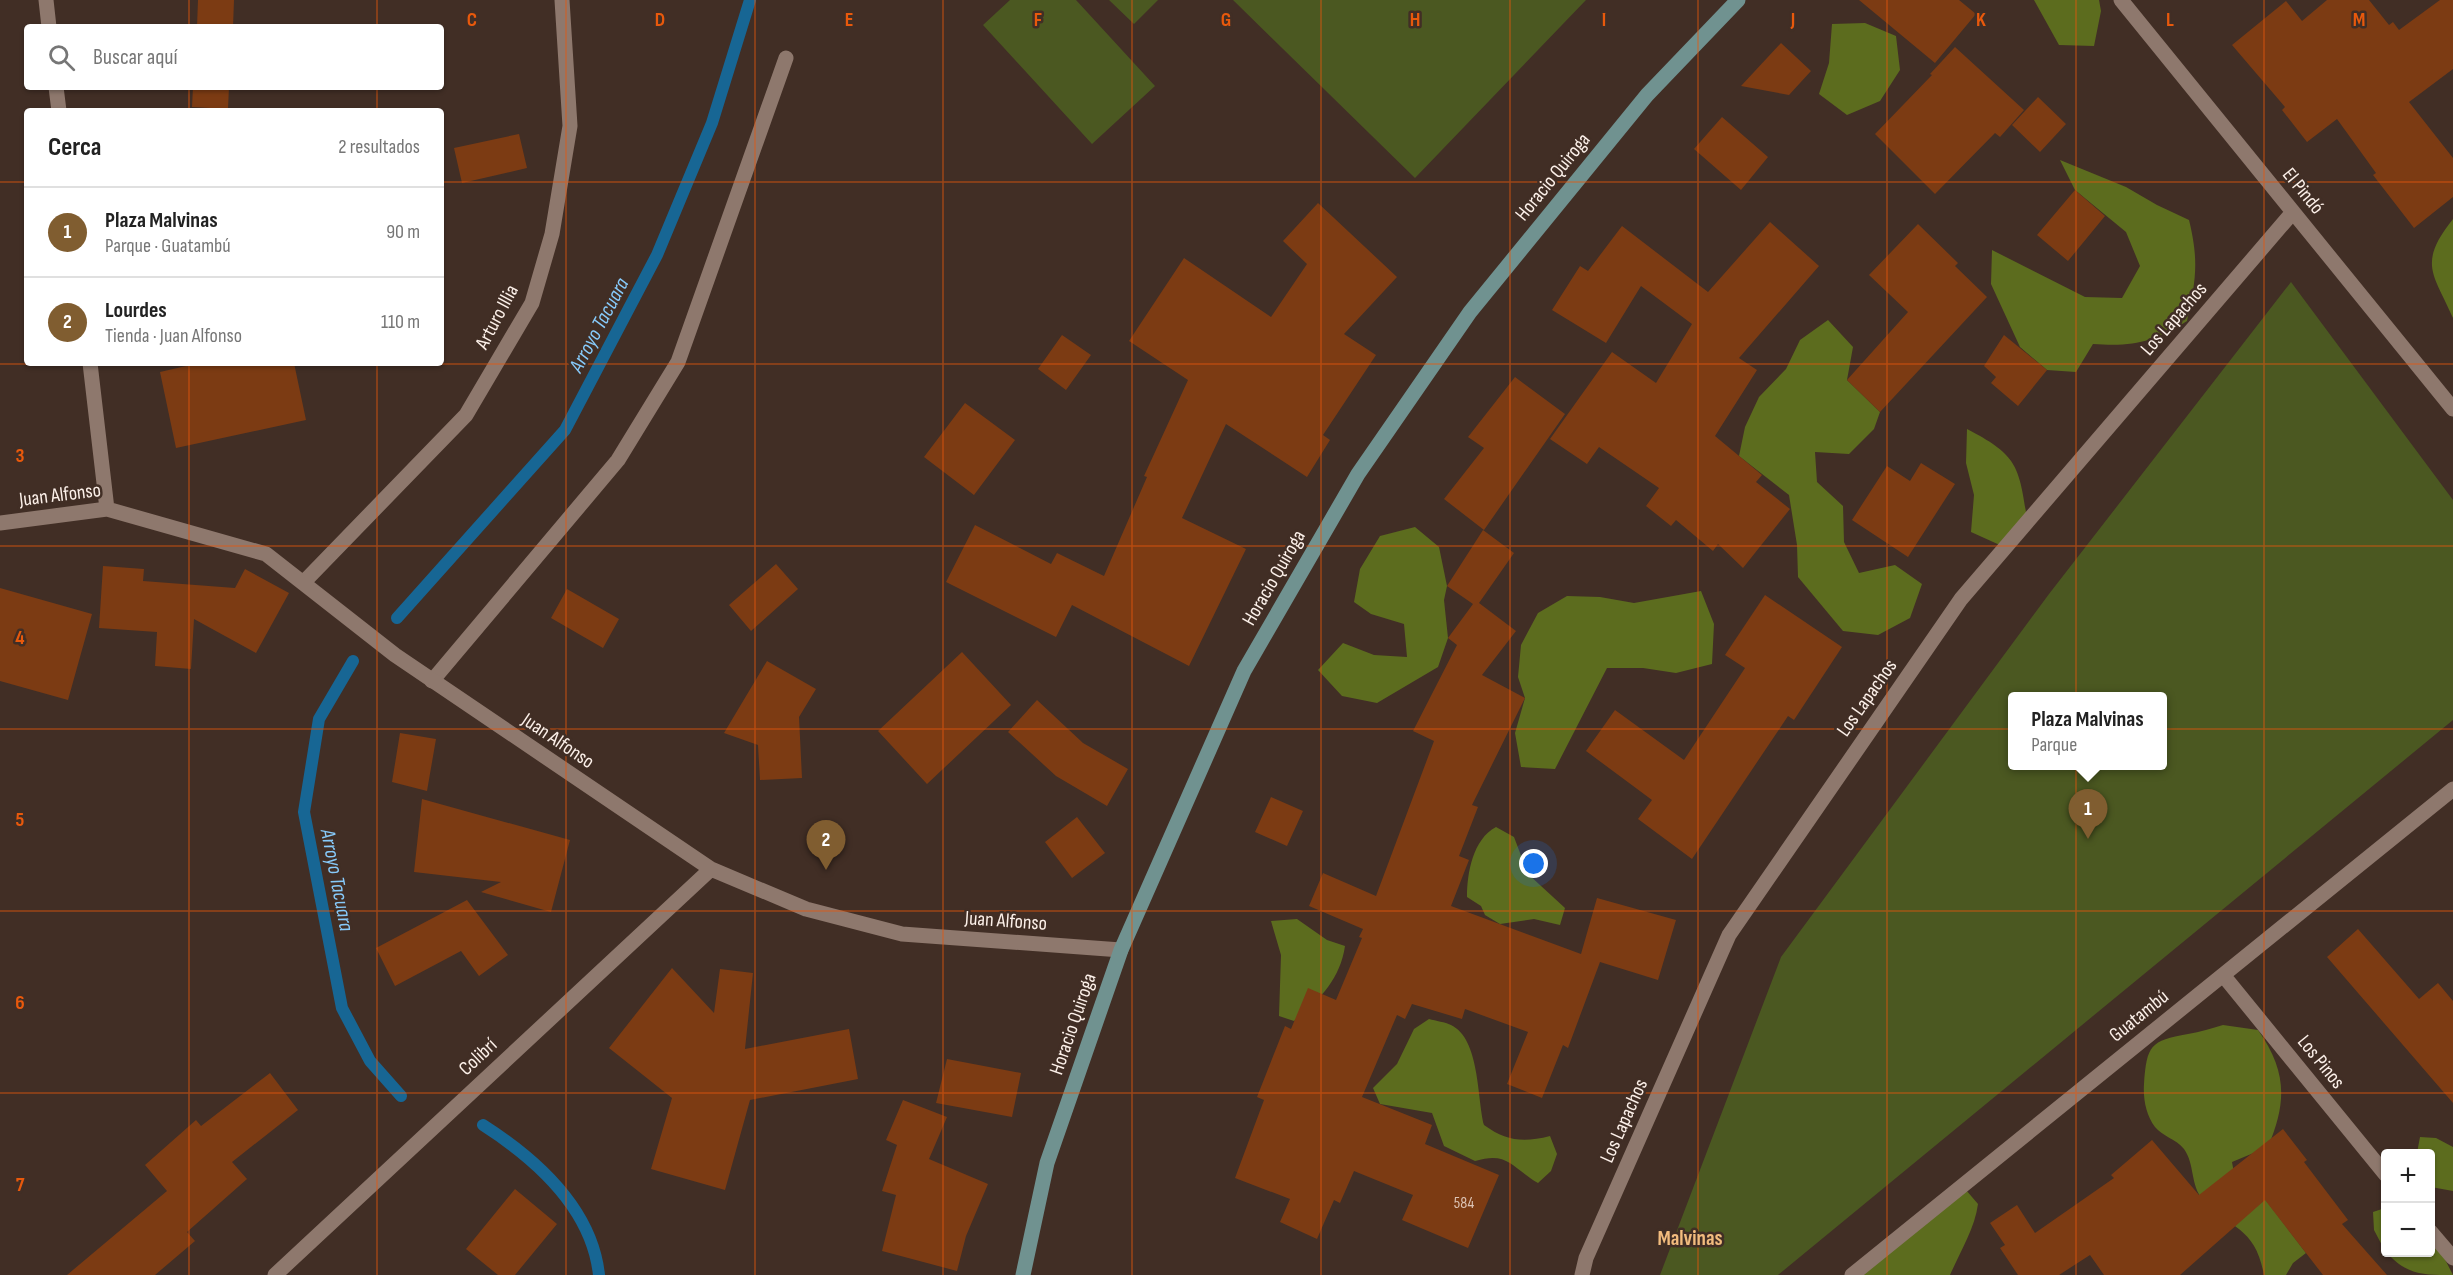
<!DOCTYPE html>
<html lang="es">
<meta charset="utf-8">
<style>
body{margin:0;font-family:"Sofia Sans Condensed",sans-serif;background:#f6f6f6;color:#222}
.controls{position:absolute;right:18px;bottom:18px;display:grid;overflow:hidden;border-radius:6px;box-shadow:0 2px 4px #0004}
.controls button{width:54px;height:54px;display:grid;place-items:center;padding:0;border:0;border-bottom:2px solid #e0e0e0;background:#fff;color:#222;font:30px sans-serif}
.you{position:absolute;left:1534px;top:864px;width:21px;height:21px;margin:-15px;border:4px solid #fff;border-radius:50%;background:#1a73e8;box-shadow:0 0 0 9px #1a73e833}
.badge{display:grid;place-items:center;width:39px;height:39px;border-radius:50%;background:#805d30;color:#fff;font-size:20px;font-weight:700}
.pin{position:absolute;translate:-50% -50px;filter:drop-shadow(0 2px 3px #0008)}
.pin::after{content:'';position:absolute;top:32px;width:21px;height:18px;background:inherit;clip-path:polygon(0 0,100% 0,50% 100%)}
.popup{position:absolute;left:2008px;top:692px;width:159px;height:78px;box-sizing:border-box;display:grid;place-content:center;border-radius:6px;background:#fff;filter:drop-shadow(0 2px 4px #0005);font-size:20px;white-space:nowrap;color:#767676}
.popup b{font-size:22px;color:#222}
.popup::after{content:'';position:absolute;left:50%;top:100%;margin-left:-12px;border:12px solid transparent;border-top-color:#fff}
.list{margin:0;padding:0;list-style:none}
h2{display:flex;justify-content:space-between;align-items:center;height:78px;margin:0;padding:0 24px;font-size:26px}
h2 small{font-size:20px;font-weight:400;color:#767676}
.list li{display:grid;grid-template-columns:39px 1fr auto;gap:18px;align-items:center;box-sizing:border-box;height:90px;padding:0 24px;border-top:2px solid #e0e0e0}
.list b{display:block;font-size:22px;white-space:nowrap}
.list p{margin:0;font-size:20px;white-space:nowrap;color:#767676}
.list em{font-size:20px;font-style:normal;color:#767676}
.icon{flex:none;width:33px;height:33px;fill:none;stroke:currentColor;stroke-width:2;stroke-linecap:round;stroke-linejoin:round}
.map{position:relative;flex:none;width:2453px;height:1275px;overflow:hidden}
.search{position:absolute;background:#fff;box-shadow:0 2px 4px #0004;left:24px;top:24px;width:420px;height:66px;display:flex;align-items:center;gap:15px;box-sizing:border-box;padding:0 21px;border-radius:6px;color:#767676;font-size:22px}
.panel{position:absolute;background:#fff;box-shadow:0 2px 4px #0004;left:24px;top:108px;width:420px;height:258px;border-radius:6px}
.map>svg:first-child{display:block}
.green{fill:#4b5821;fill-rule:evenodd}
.forest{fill:#5c6c1e}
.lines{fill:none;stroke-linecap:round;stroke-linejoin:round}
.stream{stroke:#176694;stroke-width:12}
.building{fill:#7c3b13}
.service{stroke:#8e786d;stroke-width:15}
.minor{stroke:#8e786d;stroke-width:15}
.secondary{stroke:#709290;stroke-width:15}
.grid{fill:none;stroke:#e8590c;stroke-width:1.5;stroke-opacity:0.55}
.labels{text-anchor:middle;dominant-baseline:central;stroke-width:5;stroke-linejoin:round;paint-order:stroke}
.number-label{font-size:16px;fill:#dcc3b4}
.street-label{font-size:20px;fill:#fcf0e9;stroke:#412e25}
.water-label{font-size:21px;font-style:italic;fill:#87cafa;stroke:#412e25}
.neighbourhood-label{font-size:21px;font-weight:bold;fill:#f2bc7e;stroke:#412e25}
.grid-label{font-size:20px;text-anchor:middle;font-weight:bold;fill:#e8590c;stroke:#412e25;stroke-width:5;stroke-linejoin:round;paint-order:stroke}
</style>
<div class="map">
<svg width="2453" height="1275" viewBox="0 0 2453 1275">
<rect width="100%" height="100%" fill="#412e25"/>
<!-- green -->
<path class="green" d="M 1010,0 L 1076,0 L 1155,86 L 1092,144 L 983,25 Z
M 1109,0 L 1158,0 L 1134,24 Z
M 1233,0 L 1586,0 L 1415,178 Z
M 2291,282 L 2453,500 L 2453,720 L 1778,1275 L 1660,1275 L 1781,957 L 2049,594 ZM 2013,696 L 2163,696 L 2163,766 L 2013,766 Z"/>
<!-- forest -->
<path class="forest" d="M 2034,0 L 2099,0 L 2101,11 L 2094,46 L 2059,45 Z
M 1865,23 L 1896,36 L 1900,70 L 1880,101 L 1847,115 L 1819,94 L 1829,63 L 1832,24 Z
M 2060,160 L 2126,187 L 2157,205 L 2189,220 C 2199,261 2196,280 2187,321 C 2153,342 2134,347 2093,344 L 2076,372 L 2047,370 L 2020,347 L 1991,284 L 1992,250 L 2085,297 L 2122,298 L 2140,266 L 2126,232 L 2075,190 Z
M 2453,219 L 2453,318 C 2434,274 2417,264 2453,219 Z
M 1828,320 L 1853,347 L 1847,380 L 1880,412 L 1874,429 L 1849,454 L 1815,452 L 1817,482 L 1843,506 L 1844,542 L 1859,573 L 1895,565 L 1922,584 L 1910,618 L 1878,635 L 1843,631 L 1798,577 L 1797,545 L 1789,495 L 1739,456 L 1745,427 L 1759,397 L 1786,369 L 1800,340 Z
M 1967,429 C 2017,455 2019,465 2027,519 L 2002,546 L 1971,532 L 1974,495 L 1966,463 Z
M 1415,527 L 1439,547 L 1447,586 L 1444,600 L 1448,638 L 1438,667 L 1377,703 L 1342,696 L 1318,670 L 1343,643 L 1374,655 L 1407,657 L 1404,624 L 1371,614 L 1354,602 L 1360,569 L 1380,536 Z
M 1701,591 L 1714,624 L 1712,664 L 1676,673 L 1643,668 L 1607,668 L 1555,769 L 1521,767 L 1515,733 L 1525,698 L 1518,677 L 1521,645 L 1538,613 L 1567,596 L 1600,597 L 1634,603 Z
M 1496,827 L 1514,837 L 1528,874 L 1565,908 L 1560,925 L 1534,919 L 1500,924 L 1485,915 L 1481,906 L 1467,897 C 1467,873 1473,839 1496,827 Z
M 1297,919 L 1327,940 L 1345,946 C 1340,980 1319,1000 1294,1021 L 1279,1016 L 1281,955 L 1271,921 Z
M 1429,1019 C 1436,1021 1445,1022 1451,1025 C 1480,1039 1477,1098 1484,1125 C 1506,1141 1523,1143 1550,1136 L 1557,1154 L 1551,1171 L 1538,1183 C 1511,1167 1508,1151 1475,1161 L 1444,1146 L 1432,1113 L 1380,1104 L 1373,1088 L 1397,1064 L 1414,1029 Z
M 2223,1025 L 2258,1030 C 2287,1071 2287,1102 2268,1147 L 2232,1162 L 2235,1179 L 2265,1199 L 2306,1253 L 2293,1263 L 2286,1275 L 2264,1275 C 2255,1226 2231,1230 2203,1200 C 2190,1185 2195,1164 2184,1149 C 2176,1139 2162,1136 2155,1127 C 2146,1115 2143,1099 2144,1084 C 2147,1045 2150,1041 2188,1034 C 2200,1032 2212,1028 2223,1025 Z
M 2420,1137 L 2436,1138 L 2453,1147 L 2453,1191 L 2431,1187 L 2430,1154 L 2417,1153 Z
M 1966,1190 L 1978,1204 C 1975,1228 1960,1252 1950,1275 L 1860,1275 Z
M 2385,1208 L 2386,1208 L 2385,1251 L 2374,1230 L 2373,1212 Z
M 2431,1232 L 2453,1275 C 2423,1275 2407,1275 2387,1253 L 2430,1252 Z"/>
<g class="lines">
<!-- stream -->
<path class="stream" d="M 397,618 L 565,430 L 657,255 L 712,123 L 750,0
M 353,661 L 319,719 L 304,812 L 342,1008 L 370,1061 L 401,1096
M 483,1125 C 536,1159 592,1209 599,1275"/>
</g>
<!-- building -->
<path class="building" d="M 198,0 L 234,0 L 233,27 L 197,27 Z
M 1859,0 L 1959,0 L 1976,14 L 1935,63 Z
M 2327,0 L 2369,0 L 2389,25 L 2393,22 L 2399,30 L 2440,0 L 2453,0 L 2453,69 L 2409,102 L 2453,158 L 2453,197 L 2414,228 L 2373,175 L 2376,173 L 2337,119 L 2307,142 L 2282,110 L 2285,107 L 2232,45 L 2286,1 L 2302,21 Z
M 1781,43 L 1811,71 L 1789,95 L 1741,86 Z
M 1955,47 L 2024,110 L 2000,137 L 1995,133 L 1935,194 L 1875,134 L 1932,75 L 1930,74 Z
M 193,87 L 229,87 L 228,109 L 192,107 Z
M 2038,97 L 2066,124 L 2040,152 L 2012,125 Z
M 1722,117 L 1768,157 L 1741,190 L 1694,149 Z
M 519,134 L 527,168 L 462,183 L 454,148 Z
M 2075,190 L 2105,216 L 2068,261 L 2037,235 Z
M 1318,203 L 1397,277 L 1344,334 L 1376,355 L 1323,435 L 1330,440 L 1307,477 L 1226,424 L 1182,518 L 1246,549 L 1189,666 L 1072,605 L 1056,637 L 946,582 L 975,525 L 1051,564 L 1057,553 L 1104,576 L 1147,477 L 1144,476 L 1188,380 L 1129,341 L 1184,258 L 1271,317 L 1307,264 L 1283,241 Z
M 1770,222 L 1819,266 L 1739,358 L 1757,370 L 1715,436 L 1762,475 L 1756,482 L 1790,509 L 1743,568 L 1718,544 L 1713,551 L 1676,520 L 1671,526 L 1646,506 L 1659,488 L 1599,447 L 1587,464 L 1550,439 L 1612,352 L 1656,383 L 1692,324 L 1641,286 L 1606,343 L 1552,310 L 1580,266 L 1588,271 L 1622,226 L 1708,292 Z
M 1918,224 L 1958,263 L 1955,266 L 1987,297 L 1880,412 L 1847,380 L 1908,312 L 1869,275 Z
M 1062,335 L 1091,355 L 1066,390 L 1038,369 Z
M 2004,335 L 2047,370 L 2018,406 L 1991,383 L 1996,377 L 1984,366 Z
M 199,363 L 294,363 L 306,420 L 176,448 L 160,372 Z
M 1515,377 L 1565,414 L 1484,530 L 1444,499 L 1484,448 L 1468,437 Z
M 965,403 L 1015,440 L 974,495 L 924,457 Z
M 1921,463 L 1955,484 L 1908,557 L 1852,520 L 1887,466 L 1910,481 Z
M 1483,530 L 1514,553 L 1479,603 L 1516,631 L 1482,675 L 1525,698 L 1472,805 L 1478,807 L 1459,856 L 1469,860 L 1451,906 L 1581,954 L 1597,898 L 1676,920 L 1658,980 L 1600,962 L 1568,1048 L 1563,1045 L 1542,1098 L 1507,1084 L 1528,1032 L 1465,1009 L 1462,1019 L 1412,1004 L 1405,1019 L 1397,1015 L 1362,1097 L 1432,1125 L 1425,1144 L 1499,1175 L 1468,1248 L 1402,1220 L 1413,1195 L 1354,1171 L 1340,1203 L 1334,1200 L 1317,1239 L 1280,1222 L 1290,1199 L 1235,1178 L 1264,1100 L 1257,1097 L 1285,1026 L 1291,1029 L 1308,988 L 1336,1000 L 1362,938 L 1359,937 L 1363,929 L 1309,906 L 1323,873 L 1376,896 L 1434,741 L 1413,731 L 1457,645 L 1448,638 L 1473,604 L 1447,586 Z
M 776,564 L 798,589 L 751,631 L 729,605 Z
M 103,566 L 144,569 L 143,581 L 235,588 L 245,569 L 289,593 L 256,653 L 194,619 L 191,669 L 155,666 L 157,632 L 99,628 Z
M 0,588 L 92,614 L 68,700 L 0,681 Z
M 567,589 L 619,619 L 603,648 L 551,618 Z
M 1765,595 L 1842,647 L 1794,720 L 1788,716 L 1692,859 L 1638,819 L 1652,800 L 1586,751 L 1615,710 L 1684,760 L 1745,668 L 1725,655 Z
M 962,652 L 1011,705 L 927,784 L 878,731 Z
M 767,661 L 816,689 L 799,717 L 802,778 L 760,780 L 758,745 L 724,733 Z
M 1037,700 L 1083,743 L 1128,769 L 1107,806 L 1056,776 L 1008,732 Z
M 400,733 L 436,739 L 427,791 L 392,782 Z
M 1271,797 L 1303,811 L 1287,846 L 1255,832 Z
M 422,799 L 570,840 L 551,912 L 481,892 L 501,882 L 414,872 Z
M 1077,817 L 1105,853 L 1072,878 L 1045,842 Z
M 467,900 L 508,955 L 479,976 L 461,951 L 395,986 L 376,948 Z
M 2358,929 L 2419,999 L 2438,983 L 2453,1001 L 2453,1103 L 2327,957 Z
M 672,968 L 714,1013 L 720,969 L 753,973 L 745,1049 L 849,1029 L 858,1079 L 750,1100 L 725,1190 L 651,1169 L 672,1098 L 609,1048 Z
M 947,1059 L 1021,1073 L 1012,1117 L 936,1103 Z
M 270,1073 L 298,1110 L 232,1162 L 247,1179 L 187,1232 L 195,1241 L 155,1275 L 67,1275 L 167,1191 L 145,1165 L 196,1120 L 201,1126 Z
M 903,1100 L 947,1117 L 929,1159 L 988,1184 L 966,1236 L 957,1271 L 882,1251 L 896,1195 L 882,1191 L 897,1145 L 886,1140 Z
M 2283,1129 L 2307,1160 L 2304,1162 L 2348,1220 L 2342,1224 L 2387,1275 L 2323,1275 L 2265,1200 L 2180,1275 L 2104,1275 L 2090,1255 L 2059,1275 L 2018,1275 L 2000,1248 L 2005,1245 L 1990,1223 L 2017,1205 L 2035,1233 L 2114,1178 L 2111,1175 L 2152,1140 L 2199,1195 Z
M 515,1189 L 557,1224 L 515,1275 L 498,1275 L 466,1249 Z"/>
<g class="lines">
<!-- service -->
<path class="service" d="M 432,681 L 618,460 L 678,362 L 786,58"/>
<!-- minor -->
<path class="minor" d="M 46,0 L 49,27
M 2121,0 L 2453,409
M 56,87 L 59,111
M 90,363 L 107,509
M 0,523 L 107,509 L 266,554 L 395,655 L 711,869 L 806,909 L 902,934 L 1121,950
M 303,583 L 466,415 L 532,303 L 552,234 L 570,126 L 562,0
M 2223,975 L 2386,1175
M 2430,1231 L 2453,1258
M 275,1275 L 711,869
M 1582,1275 L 1586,1258 L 1729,935 L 1961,599 L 2293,212
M 1852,1275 L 2453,789"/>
<!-- secondary -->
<path class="secondary" d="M 1023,1275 L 1047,1163 L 1121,950 L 1244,671 L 1358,474 L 1470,312 L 1647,95 L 1738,0"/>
</g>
<!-- grid -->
<path class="grid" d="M 189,0 L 189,27M 377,0 L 377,27M 566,0 L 566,1275M 755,0 L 755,1275M 943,0 L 943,1275M 1132,0 L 1132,1275M 1321,0 L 1321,1275M 1510,0 L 1510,1275M 1698,0 L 1698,1275M 1887,0 L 1887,1275M 2076,0 L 2076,1275M 2264,0 L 2264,1275M 189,87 L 189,111M 377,87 L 377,111M 0,182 L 27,182M 441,182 L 2453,182M 189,363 L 189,1275M 377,363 L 377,1275M 0,364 L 2453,364M 0,546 L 2453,546M 0,729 L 2453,729M 0,911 L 2453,911M 0,1093 L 2453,1093"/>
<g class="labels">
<!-- number labels -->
<g class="number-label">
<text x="1464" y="1203">584</text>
</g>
<!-- street labels -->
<g class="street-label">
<text transform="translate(1553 177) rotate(-51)">Horacio Quiroga</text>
<text transform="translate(2303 191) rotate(51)">El Pindó</text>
<text transform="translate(497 317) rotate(-62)">Arturo Illia</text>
<text transform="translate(2174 319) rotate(-49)">Los Lapachos</text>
<text transform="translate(60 495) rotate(-7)">Juan Alfonso</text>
<text transform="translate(1274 578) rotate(-60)">Horacio Quiroga</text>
<text transform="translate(1867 698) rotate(-55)">Los Lapachos</text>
<text transform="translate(558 741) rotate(34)">Juan Alfonso</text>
<text transform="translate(1006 921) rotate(4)">Juan Alfonso</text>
<text transform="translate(2139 1016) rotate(-39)">Guatambú</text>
<text transform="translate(1073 1024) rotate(-71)">Horacio Quiroga</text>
<text transform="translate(478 1057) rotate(-43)">Colibrí</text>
<text transform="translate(2321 1062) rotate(51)">Los Pinos</text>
<text transform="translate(1624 1121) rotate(-66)">Los Lapachos</text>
</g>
<!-- water labels -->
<g class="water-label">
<text transform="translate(599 325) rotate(-62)">Arroyo Tacuara</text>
<text transform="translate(337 880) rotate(79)">Arroyo Tacuara</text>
</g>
<!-- neighbourhood labels -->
<g class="neighbourhood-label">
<text x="1690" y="1238">Malvinas</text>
</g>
</g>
<g class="grid-label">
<text x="472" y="26">C</text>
<text x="660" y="26">D</text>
<text x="849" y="26">E</text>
<text x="1038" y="26">F</text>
<text x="1226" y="26">G</text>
<text x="1415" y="26">H</text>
<text x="1604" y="26">I</text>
<text x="1793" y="26">J</text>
<text x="1981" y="26">K</text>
<text x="2170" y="26">L</text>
<text x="2359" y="26">M</text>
<text x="20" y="462">3</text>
<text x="20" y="644">4</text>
<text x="20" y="826">5</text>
<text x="20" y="1009">6</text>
<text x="20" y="1191">7</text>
</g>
</svg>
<div class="controls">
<button>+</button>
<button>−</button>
</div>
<div class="you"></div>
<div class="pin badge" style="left:2088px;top:839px">1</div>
<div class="popup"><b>Plaza Malvinas</b>Parque</div>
<div class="pin badge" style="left:826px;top:870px">2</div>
<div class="search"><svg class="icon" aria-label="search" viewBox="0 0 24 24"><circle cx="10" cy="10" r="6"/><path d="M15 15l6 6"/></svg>Buscar aquí</div>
<section class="panel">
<h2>Cerca<small>2 resultados</small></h2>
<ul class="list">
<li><span class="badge">1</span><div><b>Plaza Malvinas</b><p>Parque · Guatambú</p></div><em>90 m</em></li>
<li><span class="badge">2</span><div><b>Lourdes</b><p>Tienda · Juan Alfonso</p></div><em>110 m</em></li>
</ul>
</section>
</div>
